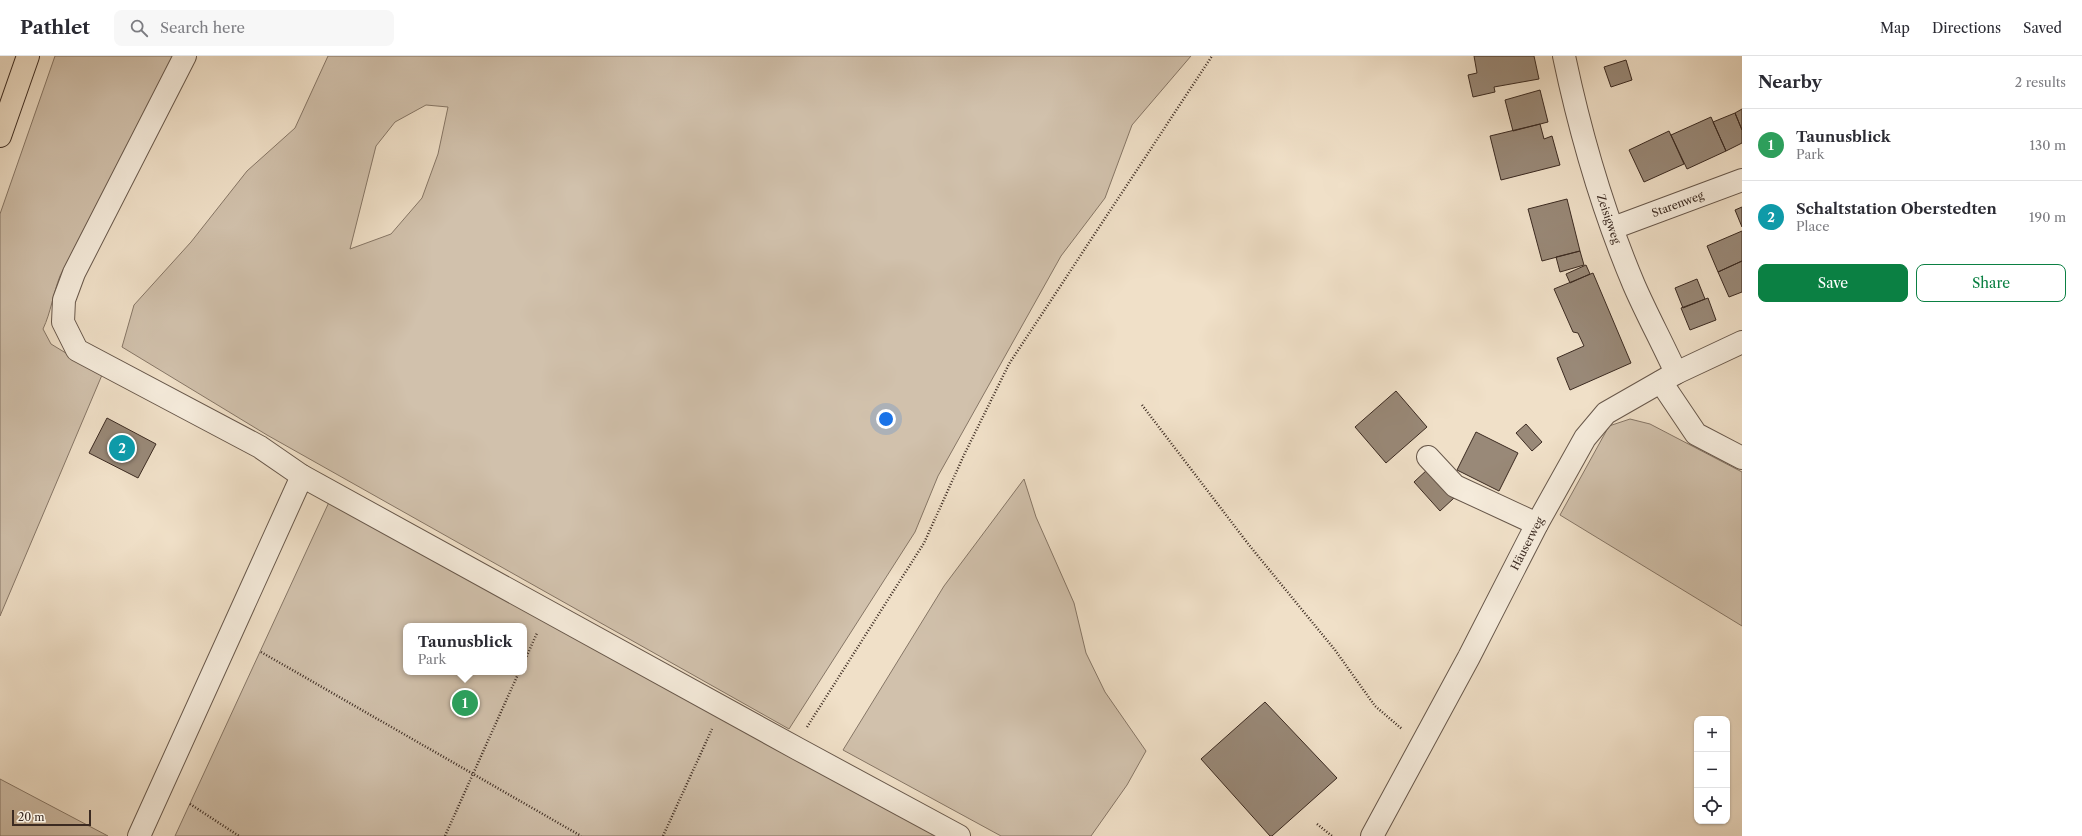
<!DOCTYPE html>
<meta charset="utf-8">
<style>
body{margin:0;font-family:"Libre Caslon Text",serif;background:#f7f7f7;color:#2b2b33}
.controls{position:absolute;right:12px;bottom:12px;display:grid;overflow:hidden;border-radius:8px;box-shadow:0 1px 3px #0004}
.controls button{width:36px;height:36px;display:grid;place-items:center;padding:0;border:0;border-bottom:1px solid #e1e1e2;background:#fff;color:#2b2b33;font:20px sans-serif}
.scale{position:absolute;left:12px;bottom:10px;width:79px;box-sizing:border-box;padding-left:4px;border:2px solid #3b2a21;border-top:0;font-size:11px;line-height:14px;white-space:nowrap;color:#3b2a21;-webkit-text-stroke:3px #f5ebdb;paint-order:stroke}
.you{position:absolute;left:886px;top:363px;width:14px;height:14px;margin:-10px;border:3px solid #fff;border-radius:50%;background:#1a73e8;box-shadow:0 0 0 6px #1a73e833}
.badge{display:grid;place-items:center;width:26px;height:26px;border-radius:50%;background:#0b8043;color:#fff;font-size:13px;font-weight:700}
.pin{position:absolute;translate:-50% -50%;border:2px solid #fff;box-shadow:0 1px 4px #0006}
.popup{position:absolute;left:403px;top:567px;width:124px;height:52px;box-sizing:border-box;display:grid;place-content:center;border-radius:8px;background:#fff;filter:drop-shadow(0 1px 3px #0005);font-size:13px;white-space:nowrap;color:#7c7c81}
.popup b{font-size:15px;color:#2b2b33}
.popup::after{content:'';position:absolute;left:50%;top:100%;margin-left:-8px;border:8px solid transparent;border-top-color:#fff}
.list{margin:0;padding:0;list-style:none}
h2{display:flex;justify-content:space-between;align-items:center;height:52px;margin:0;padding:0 16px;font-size:17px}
h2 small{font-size:13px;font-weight:400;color:#7c7c81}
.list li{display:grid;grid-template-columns:26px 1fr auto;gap:12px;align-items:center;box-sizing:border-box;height:72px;padding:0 16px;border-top:1px solid #e1e1e2}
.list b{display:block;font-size:15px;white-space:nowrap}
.list p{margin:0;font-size:13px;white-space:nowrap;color:#7c7c81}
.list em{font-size:13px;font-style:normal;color:#7c7c81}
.actions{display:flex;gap:8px;padding:12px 16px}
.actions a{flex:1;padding:9px 0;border:1px solid #0b8043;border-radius:8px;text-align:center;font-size:14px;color:#0b8043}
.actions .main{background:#0b8043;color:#fff}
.icon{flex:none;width:22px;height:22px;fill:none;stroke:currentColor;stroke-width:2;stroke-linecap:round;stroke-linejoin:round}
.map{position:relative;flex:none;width:1742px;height:780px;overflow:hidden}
header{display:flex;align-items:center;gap:24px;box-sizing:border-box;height:56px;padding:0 20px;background:#fff;border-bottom:1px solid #e1e1e2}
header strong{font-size:19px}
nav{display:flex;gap:22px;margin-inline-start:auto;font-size:14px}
.search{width:280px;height:36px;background:#f7f7f7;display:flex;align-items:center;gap:10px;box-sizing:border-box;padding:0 14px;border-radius:8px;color:#7c7c81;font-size:15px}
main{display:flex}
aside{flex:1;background:#fff}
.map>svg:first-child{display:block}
.green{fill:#d1c1ac;stroke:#867666;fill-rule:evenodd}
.building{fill:#998978;stroke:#3b2a21}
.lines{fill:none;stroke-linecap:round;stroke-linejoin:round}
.minor-casing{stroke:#68584b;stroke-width:24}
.highway-casing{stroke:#3b2a21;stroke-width:24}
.path{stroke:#3b2a21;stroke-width:2.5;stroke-dasharray:1 2;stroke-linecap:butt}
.minor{stroke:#f5ebdb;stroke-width:22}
.highway{stroke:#f0e0c8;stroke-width:22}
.labels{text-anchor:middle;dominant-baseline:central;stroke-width:3;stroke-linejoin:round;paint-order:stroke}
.street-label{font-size:11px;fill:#3b2a21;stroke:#f5ebdb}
</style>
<header>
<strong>Pathlet</strong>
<div class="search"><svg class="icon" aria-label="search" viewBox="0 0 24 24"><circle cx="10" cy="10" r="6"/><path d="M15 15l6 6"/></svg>Search here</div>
<nav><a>Map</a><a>Directions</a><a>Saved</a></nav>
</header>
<main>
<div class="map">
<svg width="1742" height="780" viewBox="0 0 1742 780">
<rect width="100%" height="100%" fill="#f0e0c8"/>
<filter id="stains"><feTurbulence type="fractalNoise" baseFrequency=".005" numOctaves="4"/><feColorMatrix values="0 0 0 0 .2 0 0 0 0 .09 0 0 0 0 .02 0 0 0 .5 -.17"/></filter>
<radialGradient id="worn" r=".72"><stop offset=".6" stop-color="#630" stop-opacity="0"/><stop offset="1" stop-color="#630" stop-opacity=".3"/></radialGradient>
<!-- green -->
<path class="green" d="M 55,0 L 173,0 L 60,220 C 53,238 51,256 43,273 L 51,288 L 102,319 L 0,560 L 0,158 Z
M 328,0 L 1191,0 L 1132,69 L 1105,142 L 1061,200 L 938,420 L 915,476 L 789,673 L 267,379 L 122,291 L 134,249 L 191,186 L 247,115 L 295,72 ZM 426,49 L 448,51 L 438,98 L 422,142 L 391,178 L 350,193 L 376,90 L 395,66 Z
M 1630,363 L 1650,368 L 1742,416 L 1742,570 L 1560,459 L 1609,370 Z
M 1024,423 L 1036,461 L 1074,547 L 1086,597 L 1105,636 L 1146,695 L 1127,729 L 1091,780 L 1001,780 L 843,694 L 944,530 Z
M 330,444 L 786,699 L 943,780 L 175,780 ZM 406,570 L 524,570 L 524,616 L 406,616 Z
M 0,723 L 108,780 L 0,780 Z"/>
<!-- building -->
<path class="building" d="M 1474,0 L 1534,0 L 1539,23 L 1494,31 L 1495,36 L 1473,41 L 1468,19 L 1477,17 Z
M 1626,4 L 1632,24 L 1611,31 L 1604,11 Z
M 1540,34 L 1548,66 L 1513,75 L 1505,44 Z
M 1742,53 L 1742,74 L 1735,57 Z
M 1735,57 L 1742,74 L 1742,87 L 1726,95 L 1713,66 Z
M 1711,61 L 1726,95 L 1687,113 L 1671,79 Z
M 1540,68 L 1544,83 L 1552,80 L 1560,109 L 1501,124 L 1490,80 Z
M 1669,75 L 1684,108 L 1644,126 L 1629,94 Z
M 1567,143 L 1580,195 L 1542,205 L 1528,153 Z
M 1742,151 L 1742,171 L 1735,154 Z
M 1742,175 L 1742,205 L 1718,216 L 1707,190 Z
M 1580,195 L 1584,209 L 1560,216 L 1556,201 Z
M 1742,205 L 1742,236 L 1729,241 L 1718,216 Z
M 1586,209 L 1590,218 L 1570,227 L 1566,218 Z
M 1593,217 L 1631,307 L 1570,334 L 1557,302 L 1584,290 L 1578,277 L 1573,276 L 1554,233 Z
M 1697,223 L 1705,243 L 1683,252 L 1675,232 Z
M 1708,242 L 1716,264 L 1690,274 L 1681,252 Z
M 1396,335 L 1427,371 L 1386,407 L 1355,371 Z
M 107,362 L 156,388 L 138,422 L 89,397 Z
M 1526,368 L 1542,386 L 1532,395 L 1516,377 Z
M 1476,376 L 1518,397 L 1499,435 L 1457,414 Z
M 1428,413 L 1454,442 L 1440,455 L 1414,426 Z
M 1265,646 L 1337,722 L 1272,780 L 1270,780 L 1201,703 Z"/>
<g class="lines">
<!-- minor casing -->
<g class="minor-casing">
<g id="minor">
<path d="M 185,0 L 74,217 L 64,244 L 63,266 L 77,294 L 260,391 L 302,420"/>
<path id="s1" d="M 1564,0 C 1580,76 1604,158 1634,229 C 1647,259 1663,288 1676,317"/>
<path id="s2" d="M 1613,172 L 1742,124"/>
<path d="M 1661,326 L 1696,378 L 1742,402"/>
<path d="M 1428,401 L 1455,430 L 1537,468"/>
<path d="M 139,780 L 302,420 L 798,693 L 959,780"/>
<path id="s3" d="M 1372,780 L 1469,601 L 1537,468 L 1585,382 L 1606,357 L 1676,317 L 1742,286"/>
</g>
</g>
<!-- highway casing -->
<g class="highway-casing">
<path id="highway" d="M 0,80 L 28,0"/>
</g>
<!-- path -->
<path class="path" d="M 1142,349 L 1249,489 L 1335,594 L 1375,650 L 1402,673
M 261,596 L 581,780
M 524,606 L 537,577
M 807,671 L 924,487 L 964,399 L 1009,308 L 1212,0
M 190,748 L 239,780
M 1317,768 L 1332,780
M 445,780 L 519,616
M 663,780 L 712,673"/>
<!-- minor -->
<use href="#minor" class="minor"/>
<!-- highway -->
<use href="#highway" class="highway"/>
</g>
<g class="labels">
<!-- street labels -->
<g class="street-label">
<text stroke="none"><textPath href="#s2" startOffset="69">Starenweg</textPath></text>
<text stroke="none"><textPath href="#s1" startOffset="169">Zeisigweg</textPath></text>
<text stroke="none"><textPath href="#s3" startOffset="331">Häuserweg</textPath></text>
</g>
</g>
<rect width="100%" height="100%" filter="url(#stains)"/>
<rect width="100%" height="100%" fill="url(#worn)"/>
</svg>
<div class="controls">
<button>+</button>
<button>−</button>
<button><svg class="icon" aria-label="locate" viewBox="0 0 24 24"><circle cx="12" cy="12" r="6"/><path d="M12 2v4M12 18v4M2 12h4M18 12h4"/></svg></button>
</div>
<div class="scale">20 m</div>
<div class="you"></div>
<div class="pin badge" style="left:465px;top:647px;background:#2e9e5b">1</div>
<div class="popup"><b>Taunusblick</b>Park</div>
<div class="pin badge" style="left:122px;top:392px;background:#0f9aa8">2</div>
</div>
<aside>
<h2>Nearby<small>2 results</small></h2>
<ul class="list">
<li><span class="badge" style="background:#2e9e5b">1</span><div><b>Taunusblick</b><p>Park</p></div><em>130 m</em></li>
<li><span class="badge" style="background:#0f9aa8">2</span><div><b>Schaltstation Oberstedten</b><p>Place</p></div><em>190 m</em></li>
</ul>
<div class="actions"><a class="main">Save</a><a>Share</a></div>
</aside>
</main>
